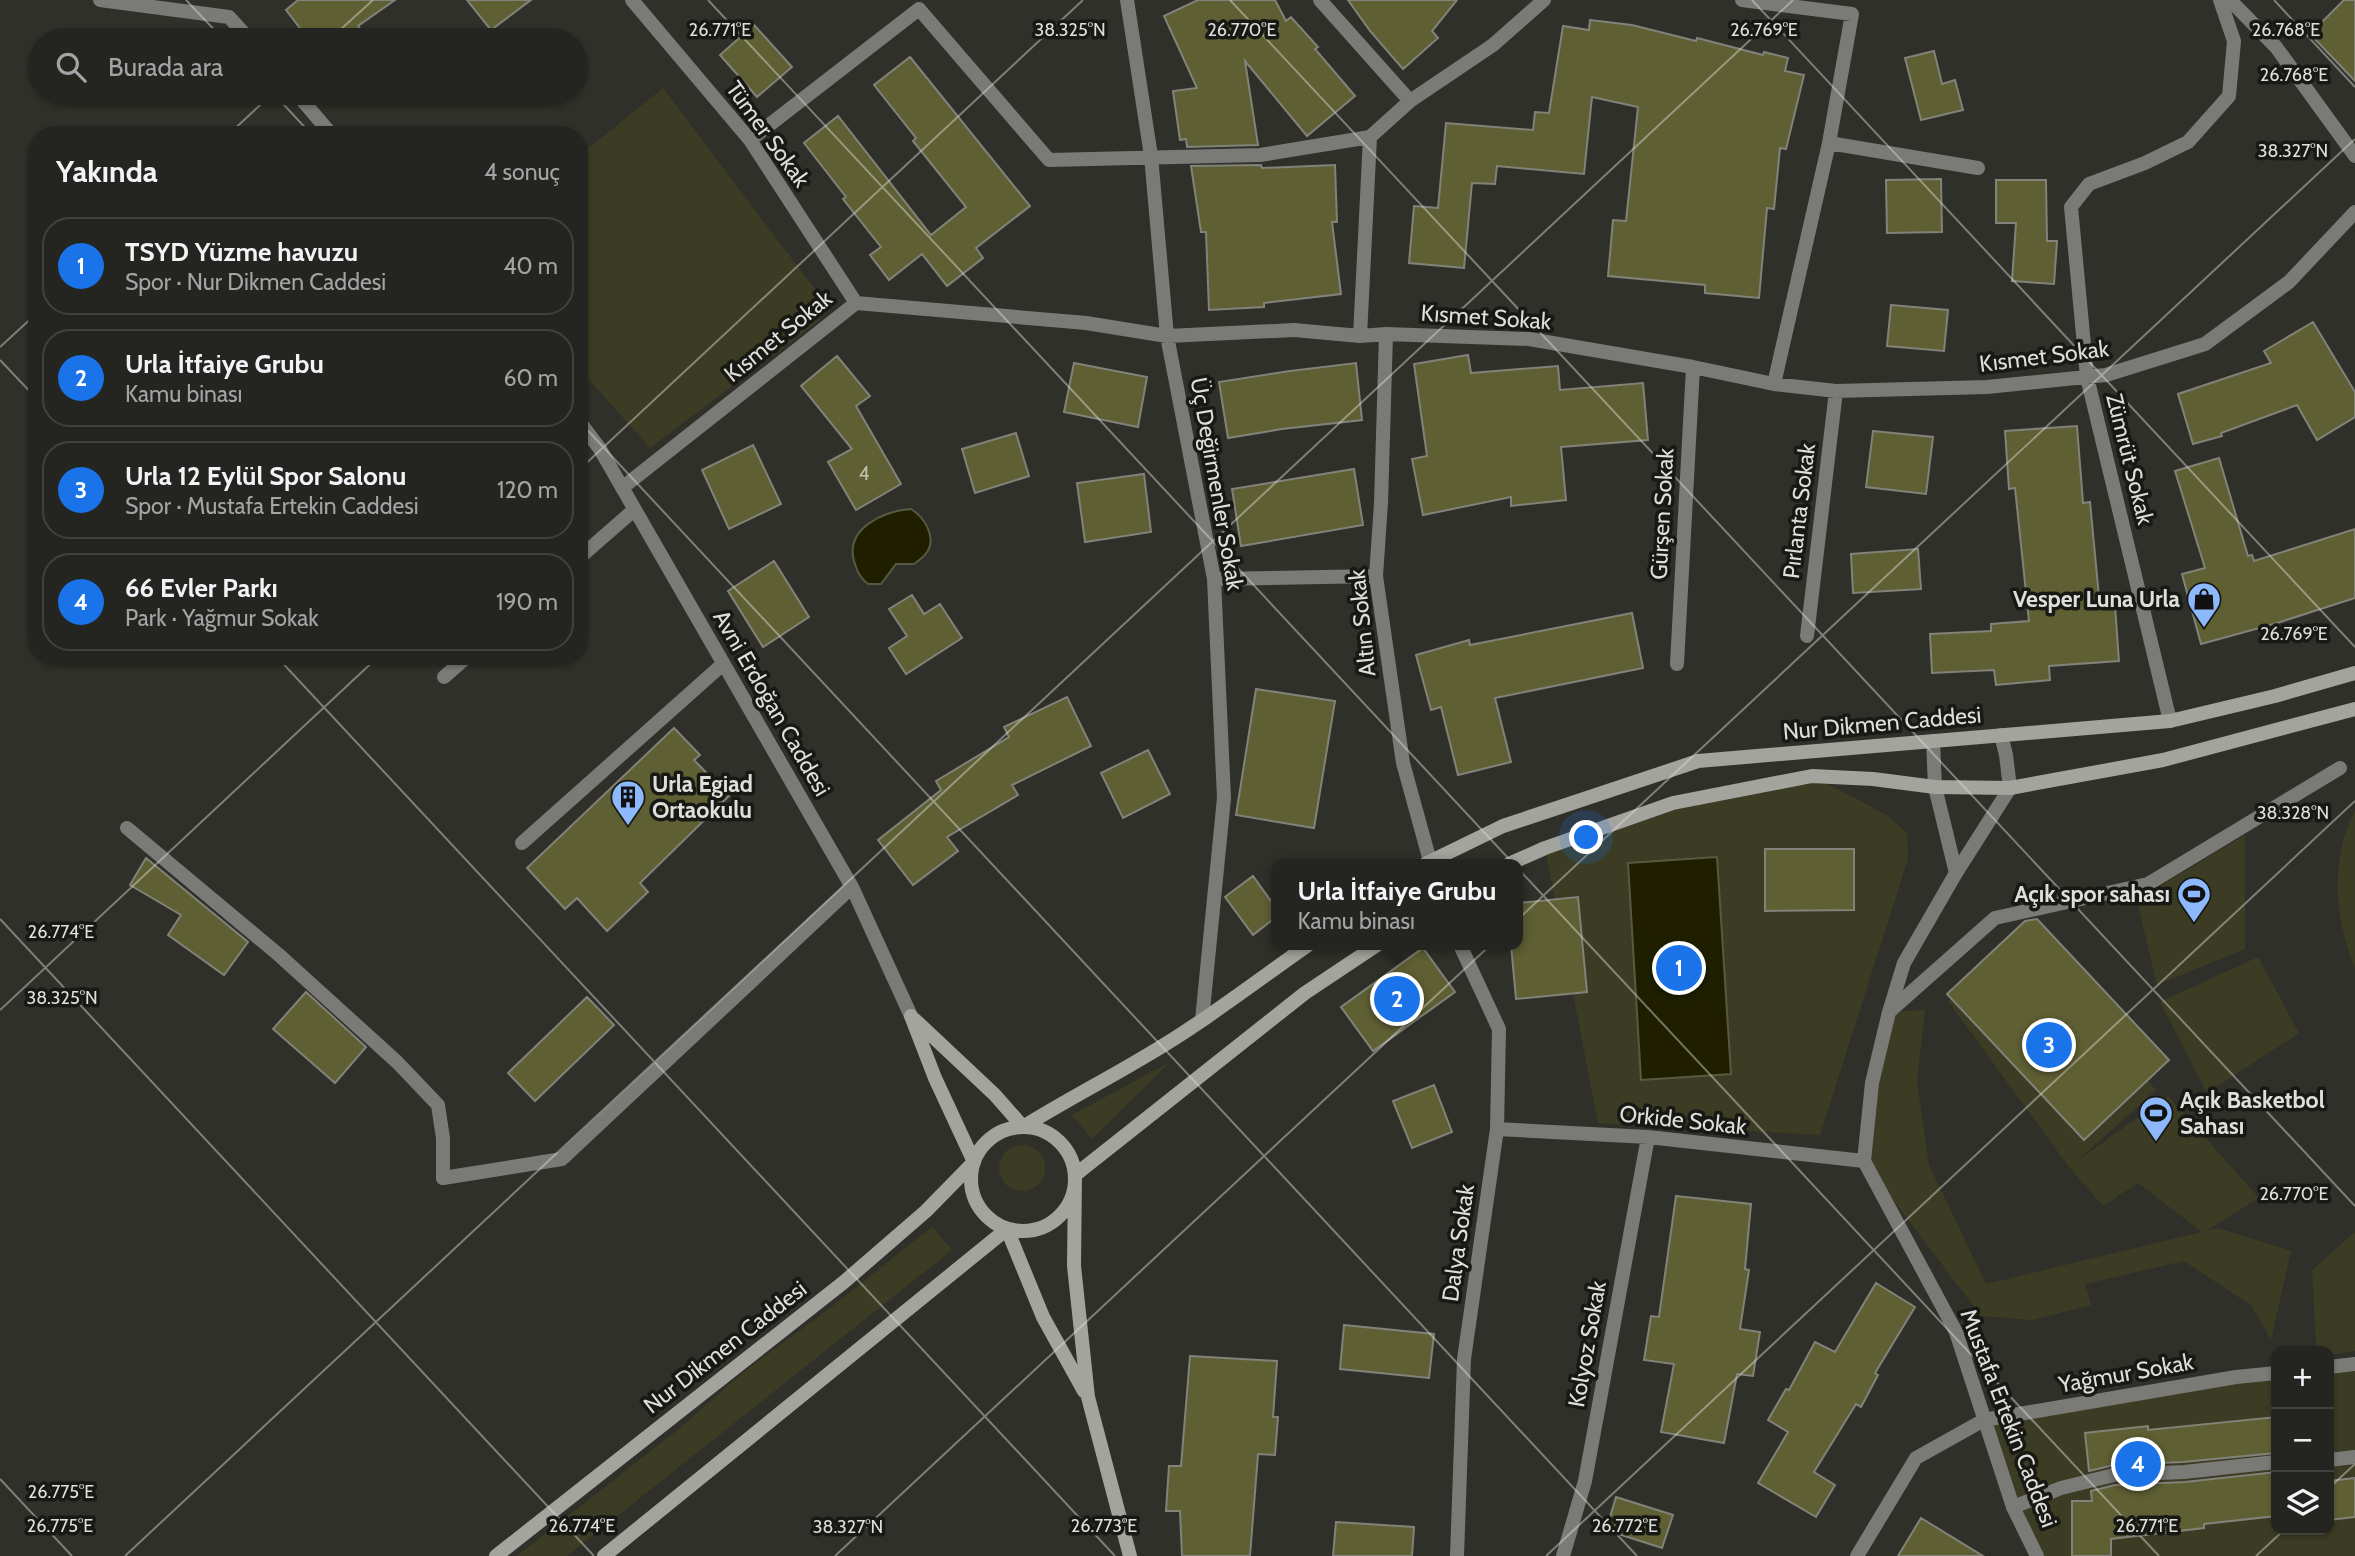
<!DOCTYPE html>
<html lang="tr">
<meta charset="utf-8">
<style>
body{margin:0;font-family:Cabin,sans-serif;background:#30302d;color:#f1f3f6}
.controls{position:absolute;right:21px;bottom:21px;display:grid;overflow:hidden;border-radius:14px;box-shadow:0 2px 5px #0004}
.controls button{width:63px;height:63px;display:grid;place-items:center;padding:0;border:0;border-bottom:2px solid #41413e;background:#242420;color:#f1f3f6;font:35px sans-serif}
.you{position:absolute;left:1587px;top:838px;width:24px;height:24px;margin:-18px;border:5px solid #fff;border-radius:50%;background:#1a73e8;box-shadow:0 0 0 10px #1a73e833}
.badge{display:grid;place-items:center;width:46px;height:46px;border-radius:50%;background:#1a73e8;color:#fff;font-size:23px;font-weight:700}
.pin{position:absolute;translate:-50% -50%;border:4px solid #fff;box-shadow:0 2px 7px #0006}
.popup{position:absolute;left:1271px;top:859px;width:252px;height:91px;box-sizing:border-box;display:grid;place-content:center;border-radius:14px;background:#242420;filter:drop-shadow(0 2px 5px #0005);font-size:23px;white-space:nowrap;color:#a3a4a5}
.popup b{font-size:26px;color:#f1f3f6}
.popup::after{content:'';position:absolute;left:50%;top:100%;margin-left:-14px;border:14px solid transparent;border-top-color:#242420}
.list{margin:0;padding:0;list-style:none}
h2{display:flex;justify-content:space-between;align-items:center;height:91px;margin:0;padding:0 28px;font-size:30px}
h2 small{font-size:23px;font-weight:400;color:#a3a4a5}
.list li{display:grid;grid-template-columns:46px 1fr auto;gap:21px;align-items:center;box-sizing:border-box;height:98px;margin:0 14px 14px;padding:0 14px;border:2px solid #41413e;border-radius:28px}
.list b{display:block;font-size:26px;white-space:nowrap}
.list p{margin:0;font-size:23px;white-space:nowrap;color:#a3a4a5}
.list em{font-size:23px;font-style:normal;color:#a3a4a5}
.icon{flex:none;width:38px;height:38px;fill:none;stroke:currentColor;stroke-width:2;stroke-linecap:round;stroke-linejoin:round}
.map{position:relative;flex:none;width:2355px;height:1556px;overflow:hidden}
.search{position:absolute;background:#242420;box-shadow:0 2px 5px #0004;left:28px;top:28px;width:560px;height:77px;display:flex;align-items:center;gap:18px;box-sizing:border-box;padding:0 24px;border-radius:38px;color:#a3a4a5;font-size:26px}
.panel{position:absolute;background:#242420;box-shadow:0 2px 5px #0004;left:28px;top:126px;width:560px;height:539px;border-radius:28px}
.map>svg:first-child{display:block}
.green{fill:#3c3c24}
.water{fill:#1f1f00;stroke:#585941;stroke-width:2}
.building{fill:#5f5f34;stroke:#82827a;stroke-width:2}
.lines{fill:none;stroke-linecap:round;stroke-linejoin:round}
.lane{stroke:#7a7a77;stroke-width:14}
.street{stroke:#7a7a77;stroke-width:14}
.secondary{stroke:#a4a49e;stroke-width:14}
.ticks{fill:none;stroke:#dedfda;stroke-width:2;stroke-opacity:0.45}
.labels{text-anchor:middle;dominant-baseline:central;stroke-width:7;stroke-linejoin:round;paint-order:stroke}
.number-label{font-size:19px;fill:#bebfb0}
.street-label{font-size:23px;fill:#dedfda;stroke:#181815}
.poi-label{font-size:23px;font-weight:bold;fill:#dedfda;stroke:#181815;text-anchor:end}
.ticks-label{font-size:18px;text-anchor:middle;fill:#dedfda;stroke:#181815;stroke-width:7;stroke-linejoin:round;paint-order:stroke}
</style>
<div class="map">
<svg width="2355" height="1556" viewBox="0 0 2355 1556">
<rect width="100%" height="100%" fill="#30302a"/>
<!-- green -->
<path class="green" d="M 663,88 L 817,292 L 820,320 L 650,448 L 579,368 L 579,156 Z
M 1812,776 L 1887,815 L 1907,833 L 1908,859 L 1820,1135 L 1598,1123 L 1545,848 L 1673,803 Z
M 2355,811 L 2355,968 C 2334,919 2330,859 2355,811 Z
M 2245,835 L 2245,949 L 2157,985 L 2137,900 Z
M 2018,932 L 2156,1090 L 2077,1161 L 2168,1096 L 2259,1198 L 2206,1231 L 2218,1228 L 2291,1251 L 2271,1340 L 2252,1306 L 2184,1261 L 2085,1284 L 2091,1305 L 2032,1320 L 1981,1316 L 1864,1161 L 1889,1012 L 1925,1010 L 1917,1082 L 1929,1165 L 1986,1284 L 2202,1232 L 2138,1183 L 2103,1206 L 2069,1167 L 1948,1001 Z
M 2258,957 L 2299,1033 L 2207,1093 L 2160,1002 Z
M 1170,1062 L 1092,1139 L 1072,1115 Z
M999 1168a23 23 0 1 1 46 0a23 23 0 1 1-46 0Z
M 932,1227 L 952,1250 L 567,1556 L 517,1556 L 680,1428 L 745,1371 L 830,1308 Z
M 2355,1232 L 2355,1351 L 2329,1355 L 2329,1351 L 2324,1351 L 2316,1343 L 2312,1270 Z
M 2355,1364 L 2355,1556 L 2037,1556 L 1984,1421 L 2276,1373 L 2276,1530 L 2329,1530 L 2329,1367 Z"/>
<!-- water -->
<path class="water" d="M 911,509 C 924,517 937,537 927,552 C 924,557 918,561 914,564 L 896,564 L 881,584 L 868,584 C 860,578 857,571 854,561 C 845,528 884,511 911,509 Z
M 1717,857 L 1731,1074 L 1641,1080 L 1628,863 Z"/>
<!-- building -->
<path class="building" d="M 298,0 L 395,0 L 358,26 L 369,40 L 309,40 L 286,10 Z
M 467,0 L 531,0 L 491,30 Z
M 1198,0 L 1275,0 L 1286,21 L 1291,17 L 1318,47 L 1315,49 L 1355,96 L 1307,136 L 1245,61 L 1258,145 L 1187,147 L 1186,139 L 1180,140 L 1173,91 L 1197,88 L 1164,16 Z
M 1348,0 L 1457,0 L 1432,31 L 1438,38 L 1403,69 L 1370,31 Z
M 2344,0 L 2355,0 L 2355,81 L 2310,34 Z
M 1590,20 L 1632,25 L 1696,41 L 1697,38 L 1763,55 L 1764,52 L 1788,58 L 1785,71 L 1804,75 L 1786,149 L 1780,148 L 1774,209 L 1767,208 L 1759,298 L 1705,293 L 1705,285 L 1608,276 L 1613,220 L 1626,221 L 1638,107 L 1592,97 L 1584,174 L 1497,166 L 1495,184 L 1472,183 L 1464,268 L 1409,263 L 1414,206 L 1438,208 L 1446,123 L 1533,130 L 1535,112 L 1549,113 L 1563,26 L 1589,30 Z
M 754,25 L 792,67 L 757,97 L 720,55 Z
M 1934,51 L 1942,84 L 1955,80 L 1963,110 L 1921,120 L 1905,58 Z
M 910,57 L 1030,206 L 976,248 L 983,258 L 947,286 L 922,254 L 889,280 L 870,255 L 881,247 L 843,199 L 846,197 L 804,143 L 838,116 L 931,235 L 966,207 L 913,141 L 916,138 L 874,85 Z
M 1261,165 L 1262,168 L 1335,165 L 1337,222 L 1332,222 L 1341,294 L 1264,303 L 1264,307 L 1209,310 L 1206,232 L 1201,232 L 1191,166 Z
M 1941,179 L 1942,232 L 1887,233 L 1886,180 Z
M 1996,180 L 2046,180 L 2047,241 L 2057,241 L 2054,284 L 2012,281 L 2016,223 L 1996,223 Z
M 1891,305 L 1948,310 L 1944,351 L 1887,346 Z
M 2313,322 L 2355,392 L 2355,417 L 2317,440 L 2297,405 L 2221,433 L 2222,436 L 2193,444 L 2178,394 L 2271,363 L 2264,351 Z
M 1468,355 L 1471,373 L 1558,366 L 1560,390 L 1643,383 L 1648,440 L 1561,447 L 1566,500 L 1511,506 L 1511,497 L 1423,515 L 1412,459 L 1427,456 L 1414,364 Z
M 837,356 L 870,396 L 856,406 L 901,484 L 856,510 L 828,462 L 852,449 L 801,386 Z
M 1074,363 L 1147,377 L 1138,427 L 1064,412 Z
M 1356,363 L 1362,420 L 1282,429 L 1228,438 L 1219,382 L 1290,371 Z
M 2077,426 L 2083,503 L 2090,502 L 2100,607 L 2115,606 L 2119,661 L 2049,666 L 2050,680 L 1996,685 L 1994,670 L 1932,673 L 1930,634 L 1991,631 L 1991,624 L 2029,621 L 2015,488 L 2009,489 L 2005,431 Z
M 1873,431 L 1933,437 L 1926,494 L 1866,487 Z
M 1016,433 L 1029,476 L 975,493 L 962,449 Z
M 753,445 L 781,504 L 729,529 L 702,470 Z
M 2219,458 L 2248,556 L 2252,555 L 2254,561 L 2355,529 L 2355,598 L 2274,624 L 2201,644 L 2182,574 L 2205,568 L 2175,471 Z
M 1354,469 L 1363,525 L 1241,546 L 1232,489 Z
M 1144,474 L 1151,532 L 1085,542 L 1077,483 Z
M 1918,549 L 1921,589 L 1853,593 L 1851,554 Z
M 774,561 L 809,617 L 763,647 L 728,591 Z
M 912,595 L 924,614 L 940,604 L 962,638 L 906,674 L 889,648 L 907,636 L 889,609 Z
M 1632,613 L 1643,668 L 1495,698 L 1511,762 L 1458,775 L 1441,707 L 1431,710 L 1416,655 L 1469,640 L 1470,645 Z
M 1256,689 L 1335,701 L 1314,828 L 1236,815 Z
M 1067,697 L 1091,746 L 1012,785 L 1018,795 L 947,837 L 958,851 L 913,885 L 878,840 L 941,790 L 936,781 L 1009,737 L 1004,727 Z
M 674,728 L 700,755 L 694,760 L 729,796 L 640,883 L 648,892 L 607,931 L 577,898 L 565,909 L 527,868 Z
M 1148,750 L 1170,794 L 1123,818 L 1101,773 Z
M 1765,849 L 1854,849 L 1854,910 L 1765,911 Z
M 146,858 L 248,942 L 224,975 L 168,935 L 181,915 L 130,885 Z
M 1253,876 L 1276,908 L 1276,917 L 1253,935 L 1225,897 Z
M 1578,897 L 1587,992 L 1516,999 L 1511,945 L 1518,945 L 1518,903 Z
M 2037,919 L 2169,1060 L 2084,1140 L 1947,994 L 2025,921 Z
M 1423,948 L 1455,992 L 1373,1051 L 1341,1007 Z
M 306,992 L 366,1047 L 335,1083 L 273,1029 Z
M 587,997 L 614,1025 L 535,1101 L 508,1073 Z
M 1434,1085 L 1452,1132 L 1412,1148 L 1393,1101 Z
M 1676,1196 L 1751,1204 L 1745,1269 L 1749,1270 L 1740,1329 L 1760,1332 L 1753,1376 L 1737,1374 L 1724,1443 L 1661,1432 L 1674,1364 L 1644,1360 L 1651,1316 L 1659,1317 Z
M 1876,1283 L 1915,1307 L 1875,1373 L 1878,1375 L 1861,1407 L 1856,1404 L 1814,1472 L 1835,1485 L 1816,1517 L 1758,1483 L 1788,1432 L 1768,1420 L 1786,1389 L 1789,1390 L 1815,1342 L 1835,1352 Z
M 1344,1325 L 1434,1334 L 1429,1378 L 1340,1369 Z
M 1190,1356 L 1277,1361 L 1273,1417 L 1278,1417 L 1275,1455 L 1258,1454 L 1250,1556 L 1182,1556 L 1180,1511 L 1166,1511 L 1169,1466 L 1181,1466 Z
M 2276,1417 L 2276,1453 L 2183,1462 L 2114,1465 L 2089,1471 L 2085,1433 L 2148,1426 L 2148,1430 Z
M 2276,1472 L 2276,1516 L 2204,1524 L 2204,1528 L 2111,1539 L 2111,1556 L 2072,1556 L 2072,1501 L 2092,1501 L 2091,1491 L 2115,1485 L 2185,1482 Z
M 2355,1478 L 2355,1517 L 2329,1520 L 2329,1481 Z
M 1616,1497 L 1673,1515 L 1662,1548 L 1606,1530 Z
M 1921,1518 L 1983,1556 L 1898,1556 Z
M 1336,1522 L 1414,1527 L 1412,1556 L 1333,1556 Z"/>
<g class="lines">
<!-- lane -->
<path class="lane" d="M 579,558 L 634,510
M 444,677 L 468,656
M 127,828 L 279,955 L 397,1062 L 438,1105 L 443,1138 L 443,1178
M 522,843 L 723,664
M 2329,1460 L 2355,1457
M 2013,1507 L 2061,1488 L 2114,1475 L 2184,1472 L 2276,1462"/>
<!-- street -->
<path class="street" d="M 100,0 L 229,17 L 250,40
M 632,0 L 750,140 L 856,303
M 1127,0 L 1151,156 L 1167,336 L 1214,579 L 1224,798 L 1202,1020
M 1320,0 L 1410,101
M 1742,0 L 1852,14 L 1829,143 L 1774,384
M 2230,0 L 2276,47 L 2355,156
M 296,93 L 332,135
M 1370,137 L 1410,101 L 1493,45 L 1544,0
M 750,140 L 919,9 L 1049,160 L 1260,155 L 1370,137
M 1829,143 L 1978,168
M 1386,334 L 1381,503 L 1376,576 L 1403,763 L 1430,861
M 1360,336 L 1370,137
M 579,421 L 600,449 L 852,887 L 911,1016
M 622,488 L 856,303 L 1086,323 L 1167,336 L 1294,330 L 1360,336 L 1386,334 L 1529,339 L 1693,367 L 1774,384 L 1836,391 L 1987,387 L 2106,375 L 2205,344 L 2289,282 L 2355,212
M 1214,579 L 1376,576
M 1807,636 L 1836,391
M 1677,664 L 1693,367
M 2170,721 L 2087,377 L 2071,207 L 2089,184 L 2145,163 L 2188,142 L 2229,96 L 2234,41 L 2220,0
M 2001,735 L 2006,755 L 2010,788 L 1956,873 L 1904,963 L 1889,1012 L 1872,1083 L 1864,1161 L 1956,1332 L 2013,1507 L 2037,1556
M 1933,741 L 1935,787 L 1956,873
M 1890,1011 L 1995,918 L 2148,884 L 2340,768
M 1497,1129 L 1648,1137 L 1864,1161
M 443,1178 L 562,1159 L 852,887
M 2329,1367 L 2355,1364
M 1457,1556 L 1464,1359 L 1497,1129 L 1499,1029 L 1460,945
M 1563,1556 L 1585,1481 L 1648,1137
M 1857,1556 L 1916,1458 L 1984,1420 L 2236,1377 L 2276,1373"/>
<!-- secondary -->
<path class="secondary" d="M 1425,864 L 1503,826 L 1698,761 L 2170,721 L 2275,696 L 2355,673
M 1509,864 L 1545,848 L 1673,803 L 1812,776 L 1873,779 L 1935,787 L 2010,788 L 2163,760 L 2355,709
M 914,1019 L 995,1095 L 1023,1127 C 1063,1102 1104,1081 1144,1057 C 1201,1024 1254,983 1308,945
M971 1179a52 52 0 1 1 104 0a52 52 0 1 1-104 0Z
M 496,1556 L 844,1282 L 926,1211 L 974,1162 L 935,1078 L 911,1016
M 604,1556 L 1007,1229 L 1043,1317 L 1084,1391
M 1130,1556 L 1088,1397 L 1074,1266 L 1075,1175 L 1305,993 L 1377,945"/>
</g>
<!-- ticks -->
<path class="ticks" d="M 186,0 L 224,40M 708,0 L 2159,1556M 1230,0 L 2355,1206M 1752,0 L 2355,647M 2274,0 L 2355,87M 329,40 L 373,0M 273,93 L 312,135M 228,135 L 273,93M 0,347 L 37,313M 0,360 L 37,399M 579,421 L 1637,1556M 579,470 L 1083,0M 276,656 L 1115,1556M 0,919 L 594,1556M 0,1010 L 379,656M 0,1479 L 72,1556M 2329,1488 L 2355,1464M 125,1556 L 1793,0M 835,1556 L 2355,139M 1546,1556 L 2355,801M 2256,1556 L 2284,1530"/>
<!-- icons -->
<defs>
<g id="shop-pin" transform="scale(1.75)"><path d="M0 17L-7.5 6A9.5 9.5 0 1 1 7.5 6Z" fill="#8db9fc" stroke="#181815"/><path d="M-5-2.5h2.3a2.7 3.5 0 0 1 5.4 0H5L5.5 6h-11ZM-1.5-2.5h3a1.5 2.3 0 0 0-3 0Z" fill="#111"/></g>
<g id="building-pin" transform="scale(1.75)"><path d="M0 17L-7.5 6A9.5 9.5 0 1 1 7.5 6Z" fill="#8db9fc" stroke="#181815"/><path d="M-4-6H4V6H1V3H-1V6H-4ZM-2.5-4.3h1.7v1.8h-1.7ZM.8-4.3h1.7v1.8H.8ZM-2.5-1h1.7V.8h-1.7ZM.8-1h1.7V.8H.8Z" fill="#111"/></g>
<g id="stadium-pin" transform="scale(1.75)"><path d="M0 17L-7.5 6A9.5 9.5 0 1 1 7.5 6Z" fill="#8db9fc" stroke="#181815"/><path d="M0-5a6.5 5 0 1 0 0 10a6.5 5 0 1 0 0-10ZM-3.5-1.8h7v3.6h-7Z" fill="#111"/></g>
</defs>
<g fill-rule="evenodd">
<use href="#shop-pin" x="2204" y="599"/>
<use href="#building-pin" x="628" y="797"/>
<use href="#stadium-pin" x="2194" y="894"/>
<use href="#stadium-pin" x="2156" y="1113"/>
</g>
<g class="labels">
<!-- number labels -->
<g class="number-label">
<text x="864" y="473">4</text>
</g>
<!-- street labels -->
<g class="street-label">
<text transform="translate(768 134) rotate(54)">Tümer Sokak</text>
<text transform="translate(1486 317) rotate(4)">Kısmet Sokak</text>
<text transform="translate(778 336) rotate(-39)">Kısmet Sokak</text>
<text transform="translate(2044 356) rotate(-7)">Kısmet Sokak</text>
<text transform="translate(2130 459) rotate(76)">Zümrüt Sokak</text>
<text transform="translate(1217 484) rotate(80)">Üç Değirmenler Sokak</text>
<text transform="translate(1799 511) rotate(-83)">Pırlanta Sokak</text>
<text transform="translate(1662 514) rotate(-87)">Gürşen Sokak</text>
<text transform="translate(1362 623) rotate(-96)">Altın Sokak</text>
<text transform="translate(772 703) rotate(60)">Avni Erdoğan Caddesi</text>
<text transform="translate(1882 723) rotate(-5)">Nur Dikmen Caddesi</text>
<text transform="translate(1683 1120) rotate(6)">Orkide Sokak</text>
<text transform="translate(1458 1243) rotate(-82)">Dalya Sokak</text>
<text transform="translate(1587 1344) rotate(-80)">Kolyoz Sokak</text>
<text transform="translate(725 1347) rotate(-38)">Nur Dikmen Caddesi</text>
<text transform="translate(2126 1373) rotate(-10)">Yağmur Sokak</text>
<text transform="translate(2009 1418) rotate(69)">Mustafa Ertekin Caddesi</text>
</g>
<!-- poi labels -->
<g class="poi-label">
<text x="2180" y="599">Vesper Luna Urla</text>
<text x="652" y="784" text-anchor="start">Urla Egiad<tspan x="652" dy="26">Ortaokulu</tspan></text>
<text x="2170" y="894">Açık spor sahası</text>
<text x="2180" y="1100" text-anchor="start">Açık Basketbol<tspan x="2180" dy="26">Sahası</tspan></text>
</g>
</g>
<g class="ticks-label">
<text x="1070" y="36">38.325°N</text>
<text x="720" y="36">26.771°E</text>
<text x="1242" y="36">26.770°E</text>
<text x="1764" y="36">26.769°E</text>
<text x="2286" y="36">26.768°E</text>
<text x="2294" y="81">26.768°E</text>
<text x="2293" y="157">38.327°N</text>
<text x="2294" y="640">26.769°E</text>
<text x="2293" y="819">38.328°N</text>
<text x="61" y="938">26.774°E</text>
<text x="62" y="1004">38.325°N</text>
<text x="2294" y="1200">26.770°E</text>
<text x="61" y="1498">26.775°E</text>
<text x="60" y="1532">26.775°E</text>
<text x="582" y="1532">26.774°E</text>
<text x="1104" y="1532">26.773°E</text>
<text x="1625" y="1532">26.772°E</text>
<text x="2147" y="1532">26.771°E</text>
<text x="848" y="1533">38.327°N</text>
</g>
</svg>
<div class="controls">
<button>+</button>
<button>−</button>
<button><svg class="icon" aria-label="layers" viewBox="0 0 24 24"><path d="M12 4l9 5-9 5-9-5zM3 14l9 5 9-5"/></svg></button>
</div>
<div class="you"></div>
<div class="pin badge" style="left:1679px;top:968px">1</div>
<div class="pin badge" style="left:1397px;top:999px">2</div>
<div class="popup"><b>Urla İtfaiye Grubu</b>Kamu binası</div>
<div class="pin badge" style="left:2049px;top:1045px">3</div>
<div class="pin badge" style="left:2138px;top:1464px">4</div>
<div class="search"><svg class="icon" aria-label="search" viewBox="0 0 24 24"><circle cx="10" cy="10" r="6"/><path d="M15 15l6 6"/></svg>Burada ara</div>
<section class="panel">
<h2>Yakında<small>4 sonuç</small></h2>
<ul class="list">
<li><span class="badge">1</span><div><b>TSYD Yüzme havuzu</b><p>Spor · Nur Dikmen Caddesi</p></div><em>40 m</em></li>
<li><span class="badge">2</span><div><b>Urla İtfaiye Grubu</b><p>Kamu binası</p></div><em>60 m</em></li>
<li><span class="badge">3</span><div><b>Urla 12 Eylül Spor Salonu</b><p>Spor · Mustafa Ertekin Caddesi</p></div><em>120 m</em></li>
<li><span class="badge">4</span><div><b>66 Evler Parkı</b><p>Park · Yağmur Sokak</p></div><em>190 m</em></li>
</ul>
</section>
</div>
